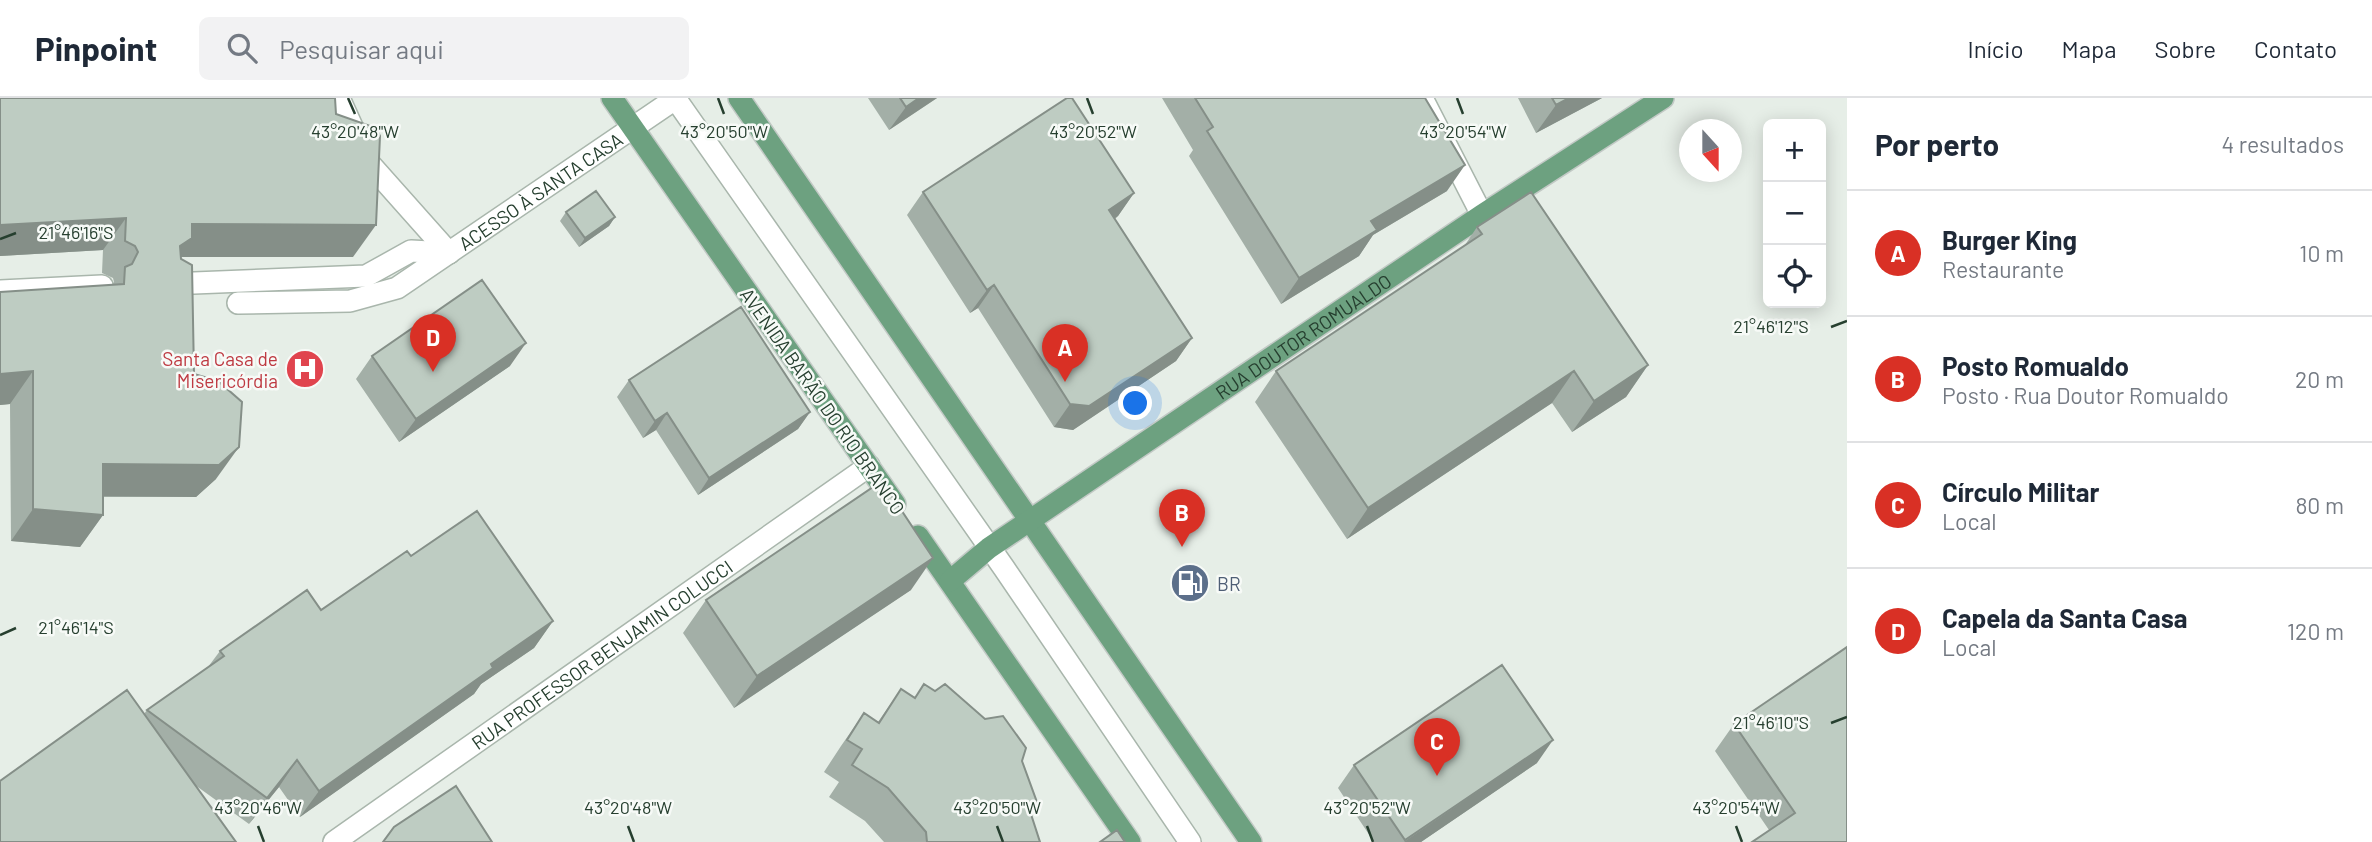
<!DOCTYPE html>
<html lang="pt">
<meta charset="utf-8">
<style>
body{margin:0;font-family:Barlow,sans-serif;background:#f2f2f3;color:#1f2937}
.controls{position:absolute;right:21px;top:21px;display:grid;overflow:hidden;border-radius:10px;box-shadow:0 4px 18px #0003}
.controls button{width:63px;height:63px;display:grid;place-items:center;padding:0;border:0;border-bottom:2px solid #e0e1e3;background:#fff;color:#1f2937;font:35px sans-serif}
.compass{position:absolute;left:1679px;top:21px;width:63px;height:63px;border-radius:50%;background:#fff;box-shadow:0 4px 18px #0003;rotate:159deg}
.you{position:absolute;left:1136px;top:306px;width:24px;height:24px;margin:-18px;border:5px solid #fff;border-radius:50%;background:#1a73e8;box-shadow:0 0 0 10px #1a73e833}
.badge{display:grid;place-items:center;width:46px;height:46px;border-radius:50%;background:#d93025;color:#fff;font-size:23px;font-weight:700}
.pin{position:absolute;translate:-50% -58px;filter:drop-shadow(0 2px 4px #0008)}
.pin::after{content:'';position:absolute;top:37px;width:24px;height:21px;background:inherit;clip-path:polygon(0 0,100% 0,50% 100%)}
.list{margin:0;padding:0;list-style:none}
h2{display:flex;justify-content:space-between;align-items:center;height:91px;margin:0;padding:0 28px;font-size:30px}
h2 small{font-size:23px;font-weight:400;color:#747a83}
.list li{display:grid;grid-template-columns:46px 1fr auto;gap:21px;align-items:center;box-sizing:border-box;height:126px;padding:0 28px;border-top:2px solid #e0e1e3}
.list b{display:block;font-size:26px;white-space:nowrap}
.list p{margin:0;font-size:23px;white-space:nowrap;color:#747a83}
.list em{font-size:23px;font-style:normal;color:#747a83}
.icon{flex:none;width:38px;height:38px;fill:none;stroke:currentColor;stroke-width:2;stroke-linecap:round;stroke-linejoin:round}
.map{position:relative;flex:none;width:1847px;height:744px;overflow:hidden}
header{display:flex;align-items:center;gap:42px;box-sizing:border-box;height:98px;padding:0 35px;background:#fff;border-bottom:2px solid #e0e1e3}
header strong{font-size:33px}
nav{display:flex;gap:38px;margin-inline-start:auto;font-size:24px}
.search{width:490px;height:63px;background:#f2f2f3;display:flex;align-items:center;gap:18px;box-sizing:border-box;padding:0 24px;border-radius:10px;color:#747a83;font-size:26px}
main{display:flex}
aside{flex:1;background:#fff}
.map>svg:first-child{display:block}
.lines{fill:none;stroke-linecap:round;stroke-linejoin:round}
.minor-casing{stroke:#a9b6ac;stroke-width:24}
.major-casing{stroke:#c2c9c5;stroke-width:24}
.minor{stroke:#fff;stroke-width:21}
.major{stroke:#6da180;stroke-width:21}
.wall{fill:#a3afa7}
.shaded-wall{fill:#858f88}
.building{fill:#beccc2;stroke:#858f88;stroke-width:2}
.ticks{fill:none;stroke:#263f2f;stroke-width:2.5}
.labels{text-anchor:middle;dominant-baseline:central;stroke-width:5;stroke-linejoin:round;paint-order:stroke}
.street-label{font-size:19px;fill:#263f2f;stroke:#f7faf7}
.health-label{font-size:19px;fill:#be3a42;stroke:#f7faf7;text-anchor:end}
.service-label{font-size:19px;fill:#4e5e75;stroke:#f7faf7;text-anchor:start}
.ticks-label{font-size:18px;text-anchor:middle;fill:#263f2f;stroke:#f7faf7;stroke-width:5;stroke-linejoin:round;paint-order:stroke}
</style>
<header>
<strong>Pinpoint</strong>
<div class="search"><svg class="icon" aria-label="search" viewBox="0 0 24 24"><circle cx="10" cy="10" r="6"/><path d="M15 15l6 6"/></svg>Pesquisar aqui</div>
<nav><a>Início</a><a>Mapa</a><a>Sobre</a><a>Contato</a></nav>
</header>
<main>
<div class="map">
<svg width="1847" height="744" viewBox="0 0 1847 744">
<rect width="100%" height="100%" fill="#e6eee7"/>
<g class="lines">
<!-- minor casing -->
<g class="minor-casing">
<g id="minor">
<path d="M 339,0 L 368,64 L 449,155"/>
<path d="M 675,0 L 1004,470 L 1190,744"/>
<path d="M 1422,0 L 1482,117"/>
<path d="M 169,186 L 366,178 L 411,153 L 449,155"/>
<path d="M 0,193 L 102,188"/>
<path id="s1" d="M 238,205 L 350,203 L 397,190 L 675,1"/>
<path id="s2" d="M 334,744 L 869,368"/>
</g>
</g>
<!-- major casing -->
<g class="major-casing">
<g id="major">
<path d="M 612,0 L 895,406"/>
<path d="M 739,0 L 1251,744"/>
<path d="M 918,438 L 1130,744"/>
<path id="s3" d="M 950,483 L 989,450 L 1482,117 L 1663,0"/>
</g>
</g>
<!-- minor -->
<use href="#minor" class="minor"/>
<!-- major -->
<use href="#major" class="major"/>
</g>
<!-- wall -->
<path class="wall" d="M 0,0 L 336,16 L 353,159 L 181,159 L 194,276 L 216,381 L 196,399 L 103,399 L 103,417 L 80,449 L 11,443 L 10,306 L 0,307 L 0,194 L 112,187 L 114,184 L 113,180 L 102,175 L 103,152 L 0,158 Z
M 868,0 L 937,0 L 889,32 Z
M 1162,0 L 1425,0 L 1447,93 L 1373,137 L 1359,158 L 1281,206 L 1189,58 L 1193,52 Z
M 1518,0 L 1602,0 L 1536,35 Z
M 923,94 L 1134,95 L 1118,118 L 1115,121 L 1192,240 L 1176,263 L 1073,332 L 1054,329 L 978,210 L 970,215 L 907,117 Z
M 566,114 L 615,119 L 609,128 L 579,149 L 560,123 Z
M 1477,129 L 1648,267 L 1626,299 L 1572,334 L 1552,305 L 1347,441 L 1255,304 L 1276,273 L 1465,147 Z
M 372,258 L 510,268 L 399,344 L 356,281 Z
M 629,282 L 810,314 L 798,331 L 698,397 L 656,332 L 643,340 L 617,299 Z
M 411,458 L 553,523 L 534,550 L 481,586 L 474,596 L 300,719 L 279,689 L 249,726 L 195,687 L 144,616 L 147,612 L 208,569 L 220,553 L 321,512 Z
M 911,492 L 734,610 L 683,535 L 706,502 Z
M 901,591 L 1022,663 L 1038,707 L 1031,717 L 1040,744 L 884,744 L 865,723 L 829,699 L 839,684 L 824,674 L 841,648 L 864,615 L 878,624 Z
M 1734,626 L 1847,744 L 1769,732 L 1715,653 Z
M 1537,665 L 1421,744 L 1374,744 L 1338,690 L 1354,667 Z"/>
<!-- shaded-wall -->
<path class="shaded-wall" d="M 919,0 L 937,0 L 889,32 L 906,9 Z
M 1569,0 L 1602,0 L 1536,35 L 1556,7 Z
M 1465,67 L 1447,93 L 1373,137 L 1359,158 L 1281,206 L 1299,180 L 1371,123 Z
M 1134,95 L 1118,118 L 1093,135 L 1109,112 Z
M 615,119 L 609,128 L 579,149 L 585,140 Z
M 126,120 L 103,152 L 0,158 L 0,127 Z
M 192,126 L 376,127 L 353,159 L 179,159 L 157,181 Z
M 994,187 L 978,210 L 970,215 L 987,192 Z
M 1192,240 L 1176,263 L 1073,332 L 1054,329 L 1070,306 Z
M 526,245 L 510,268 L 399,344 L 416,321 Z
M 1648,267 L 1626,299 L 1572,334 L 1594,303 Z
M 33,273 L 10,306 L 0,307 L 0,276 Z
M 1574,273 L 1552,305 L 1347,441 L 1368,410 Z
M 810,314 L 798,331 L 698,397 L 709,380 Z
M 667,315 L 656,332 L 643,340 L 655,323 Z
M 239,349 L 216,381 L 196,399 L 81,398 L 103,366 Z
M 33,411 L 103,417 L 80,449 L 11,443 Z
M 933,460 L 911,492 L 734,610 L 757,578 Z
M 553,523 L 534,550 L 481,586 L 474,596 L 300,719 L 319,693 L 491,566 Z
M 1553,642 L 1537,665 L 1421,744 L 1404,744 Z
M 297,662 L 279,689 L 249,726 L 267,700 Z"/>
<!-- building -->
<path class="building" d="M 0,0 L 335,0 L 336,16 L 376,30 L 380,38 L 376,127 L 192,126 L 192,140 L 180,148 L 181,161 L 192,167 L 194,276 L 218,283 L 242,304 L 239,349 L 219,367 L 103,366 L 103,417 L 33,411 L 33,273 L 0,276 L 0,194 L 124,186 L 125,169 L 132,166 L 138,154 L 135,148 L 125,143 L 126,120 L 0,127 Z
M 900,0 L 919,0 L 906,9 Z
M 1067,0 L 1072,0 L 1134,95 L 1109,112 L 1192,240 L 1089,308 L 1070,306 L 994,187 L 987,192 L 923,94 Z
M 1195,0 L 1425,0 L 1465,67 L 1371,123 L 1377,132 L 1299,180 L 1207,33 L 1213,29 Z
M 1552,0 L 1569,0 L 1556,7 Z
M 596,93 L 615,119 L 585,140 L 566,114 Z
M 1531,94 L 1648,267 L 1594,303 L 1574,273 L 1368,410 L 1276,273 L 1482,136 L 1477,129 Z
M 482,182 L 526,245 L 416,321 L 372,258 Z
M 741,209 L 810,314 L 709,380 L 667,315 L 655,323 L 629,282 Z
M 882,383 L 933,460 L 757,578 L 706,502 Z
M 477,413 L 553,523 L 491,566 L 493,570 L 319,693 L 297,662 L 267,700 L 147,612 L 224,558 L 220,553 L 307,492 L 321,512 L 407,453 L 411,458 Z
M 1847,549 L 1847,744 L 1752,744 L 1795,715 L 1734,626 Z
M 1502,567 L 1553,642 L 1405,742 L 1354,667 Z
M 924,586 L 935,593 L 945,586 L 985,621 L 1003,618 L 1026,650 L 1022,663 L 1038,707 L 1030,713 L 1040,744 L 927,744 L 926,734 L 888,690 L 852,667 L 862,651 L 847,642 L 864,615 L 879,625 L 901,591 L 915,600 Z
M 127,592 L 236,744 L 0,744 L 0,683 Z
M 456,688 L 492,744 L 383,744 L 394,729 Z
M 1117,732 L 1125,744 L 1100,744 Z"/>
<!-- ticks -->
<path class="ticks" d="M 348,0 L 355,16M 718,0 L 724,16M 1087,0 L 1093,16M 1457,0 L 1463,16M 0,141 L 16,135M 1831,229 L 1847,223M 0,537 L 16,530M 1831,625 L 1847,619M 258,728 L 264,744M 628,728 L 634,744M 997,728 L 1003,744M 1367,728 L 1373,744M 1736,728 L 1742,744"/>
<!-- icons -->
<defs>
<g id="hospital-disc" transform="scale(2.0125)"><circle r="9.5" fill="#e0444e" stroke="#f7faf7"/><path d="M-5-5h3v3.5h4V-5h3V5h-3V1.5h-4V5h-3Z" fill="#fff"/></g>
<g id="fuel-disc" transform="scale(2.0125)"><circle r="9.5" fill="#5c6f8a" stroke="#f7faf7"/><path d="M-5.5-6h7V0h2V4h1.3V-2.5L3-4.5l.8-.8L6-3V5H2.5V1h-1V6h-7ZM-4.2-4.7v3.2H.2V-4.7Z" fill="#fff"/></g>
</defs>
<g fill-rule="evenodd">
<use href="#hospital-disc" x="305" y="271"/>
<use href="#fuel-disc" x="1190" y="485"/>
</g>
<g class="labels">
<!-- street labels -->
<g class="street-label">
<text stroke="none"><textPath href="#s1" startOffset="334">ACESSO À SANTA CASA</textPath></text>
<text stroke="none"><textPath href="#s3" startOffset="430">RUA DOUTOR ROMUALDO</textPath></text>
<text transform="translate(823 303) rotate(55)">AVENIDA BARÃO DO RIO BRANCO</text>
<text stroke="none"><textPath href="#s2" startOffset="327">RUA PROFESSOR BENJAMIN COLUCCI</textPath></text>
</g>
<!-- health labels -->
<g class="health-label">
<text x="278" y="260">Santa Casa de<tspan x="278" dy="22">Misericórdia</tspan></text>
</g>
<!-- service labels -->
<g class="service-label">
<text x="1217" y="485">BR</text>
</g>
</g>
<g class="ticks-label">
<text x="355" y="40">43°20'48"W</text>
<text x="724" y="40">43°20'50"W</text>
<text x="1093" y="40">43°20'52"W</text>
<text x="1463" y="40">43°20'54"W</text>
<text x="76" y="141">21°46'16"S</text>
<text x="1771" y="235">21°46'12"S</text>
<text x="76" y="536">21°46'14"S</text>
<text x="1771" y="631">21°46'10"S</text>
<text x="258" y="716">43°20'46"W</text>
<text x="628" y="716">43°20'48"W</text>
<text x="997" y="716">43°20'50"W</text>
<text x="1367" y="716">43°20'52"W</text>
<text x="1736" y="716">43°20'54"W</text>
</g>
</svg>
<div class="controls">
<button>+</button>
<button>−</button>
<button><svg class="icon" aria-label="locate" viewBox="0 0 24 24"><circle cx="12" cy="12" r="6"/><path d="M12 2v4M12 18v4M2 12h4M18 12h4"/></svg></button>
</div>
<svg class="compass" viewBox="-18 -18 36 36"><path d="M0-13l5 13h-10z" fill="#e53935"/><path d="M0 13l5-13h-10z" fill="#747a83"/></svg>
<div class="you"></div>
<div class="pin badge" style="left:1065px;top:284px">A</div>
<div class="pin badge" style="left:1182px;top:449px">B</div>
<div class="pin badge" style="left:1437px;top:678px">C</div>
<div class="pin badge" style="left:433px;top:274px">D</div>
</div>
<aside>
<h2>Por perto<small>4 resultados</small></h2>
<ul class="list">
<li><span class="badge">A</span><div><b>Burger King</b><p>Restaurante</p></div><em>10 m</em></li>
<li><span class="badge">B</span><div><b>Posto Romualdo</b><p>Posto · Rua Doutor Romualdo</p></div><em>20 m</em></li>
<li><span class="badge">C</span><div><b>Círculo Militar</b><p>Local</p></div><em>80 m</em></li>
<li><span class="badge">D</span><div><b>Capela da Santa Casa</b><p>Local</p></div><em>120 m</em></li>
</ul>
</aside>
</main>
